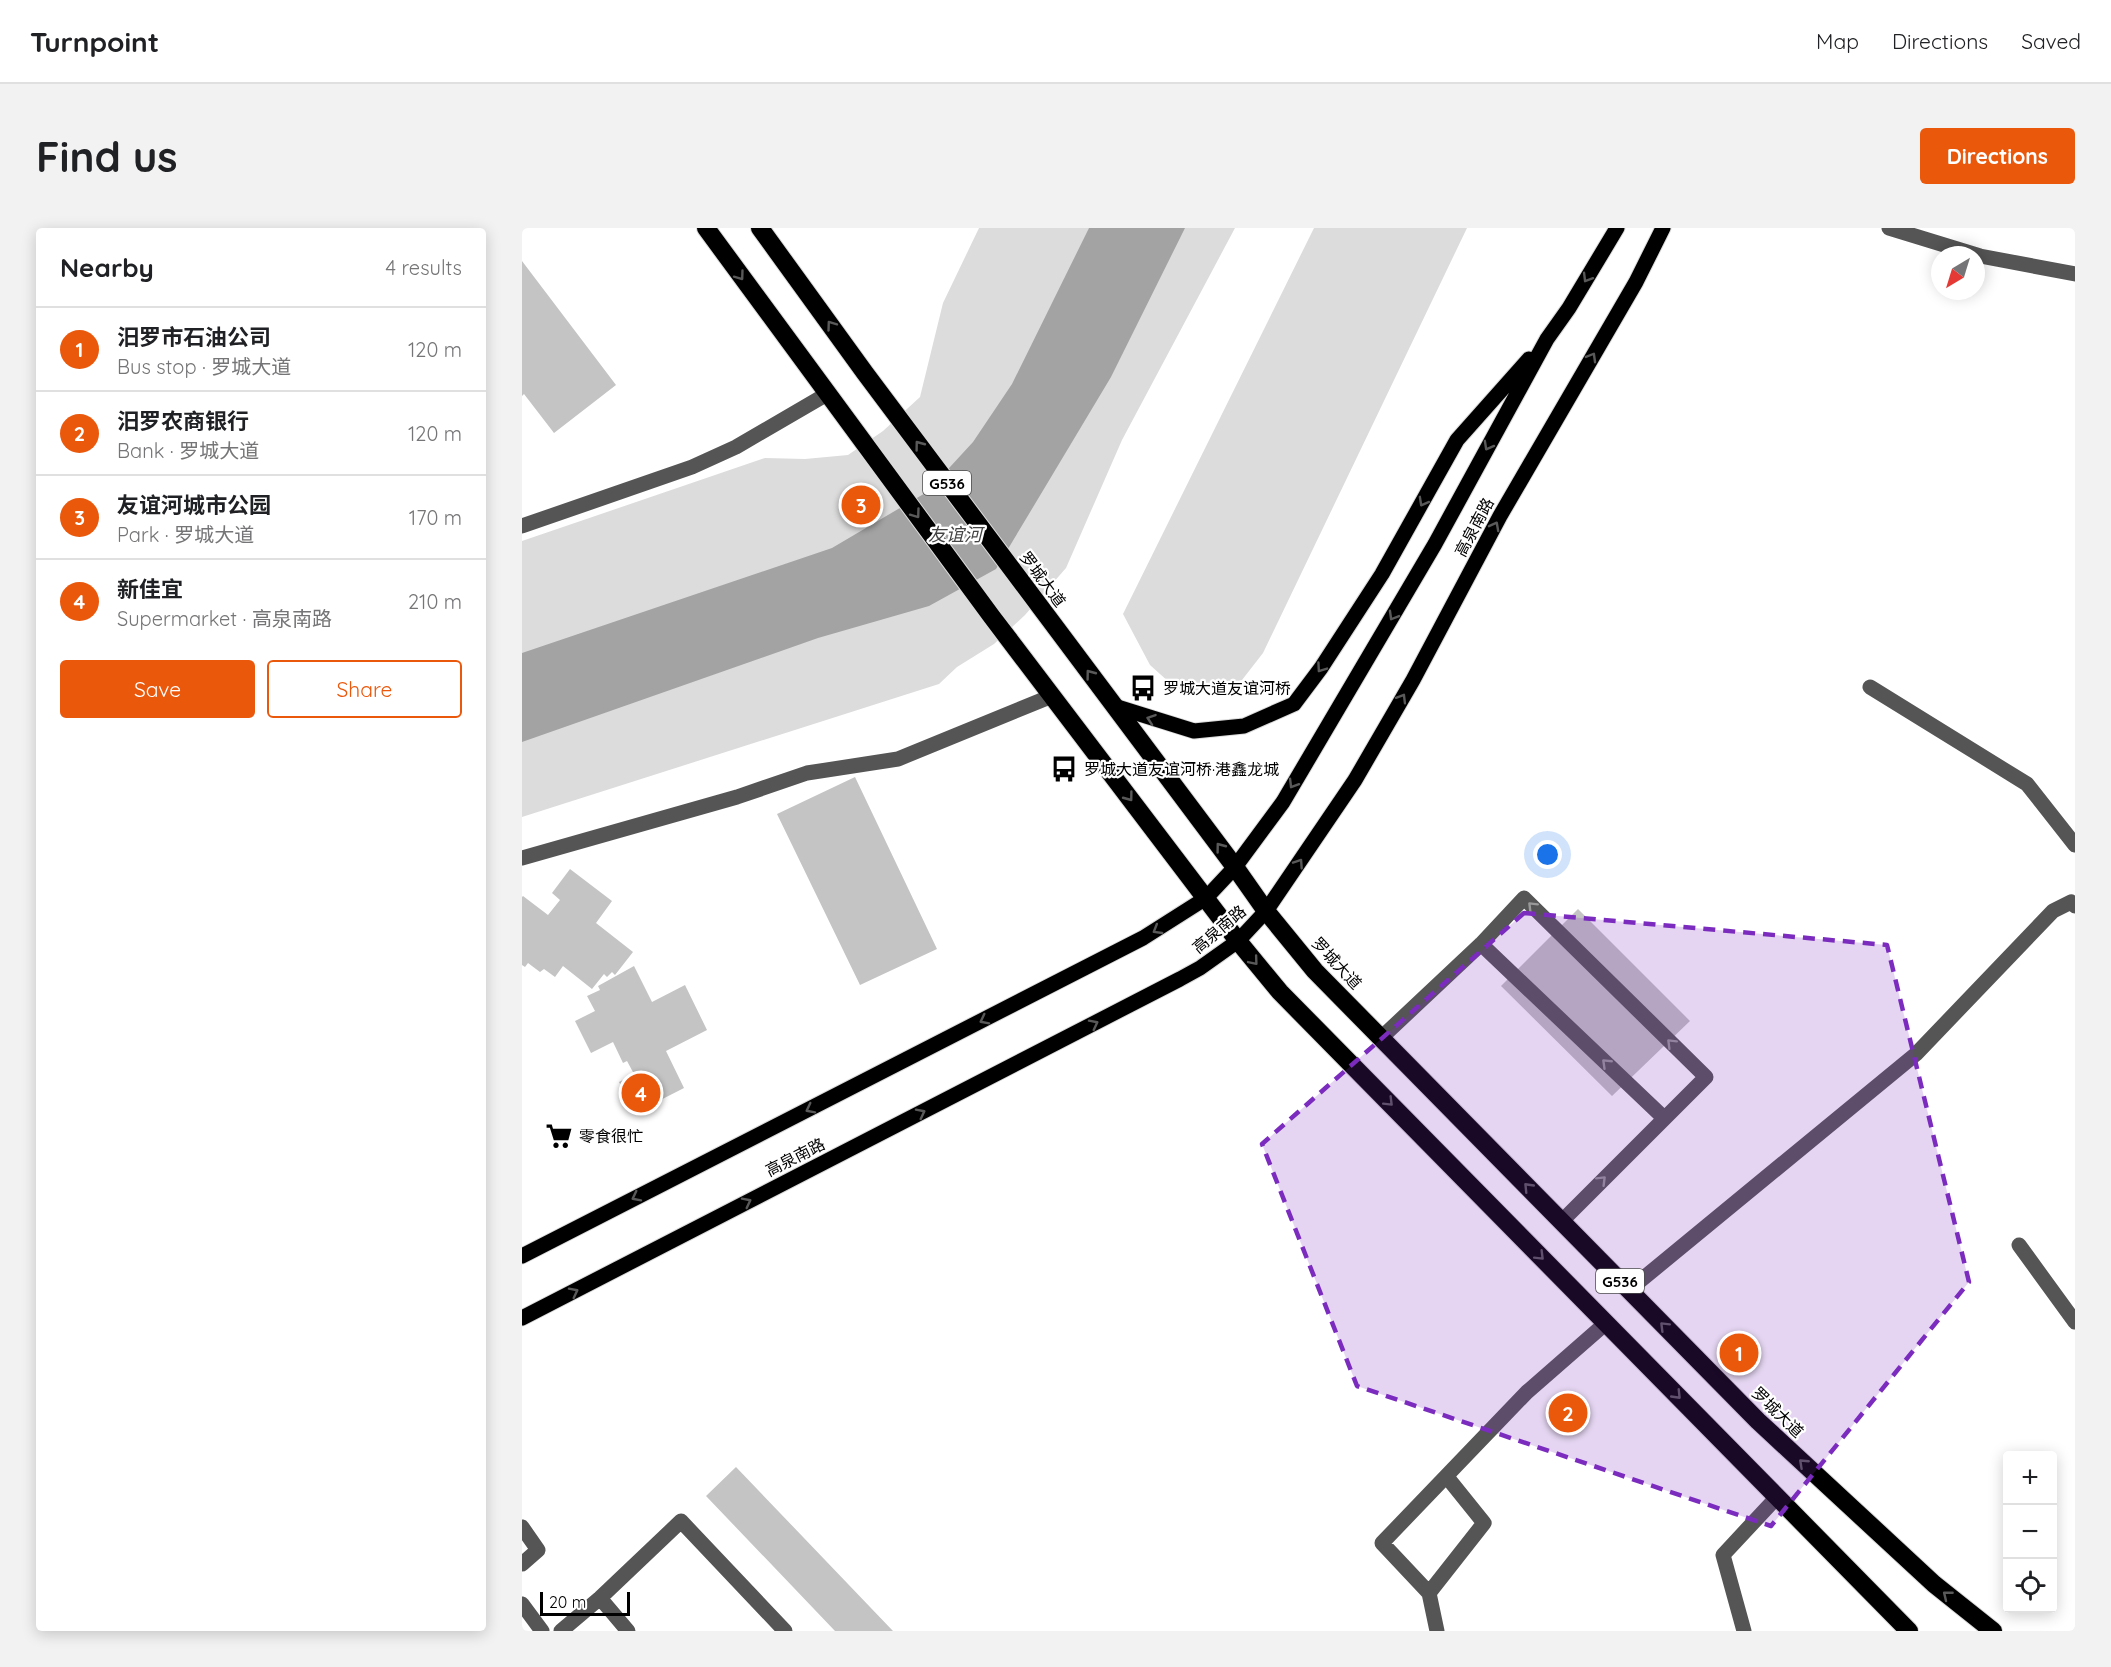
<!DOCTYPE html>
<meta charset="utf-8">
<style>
body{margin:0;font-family:Quicksand,"Noto Sans SC",sans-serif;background:#f2f2f2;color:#202124}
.controls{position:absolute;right:18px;bottom:18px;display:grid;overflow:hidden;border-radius:6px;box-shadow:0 3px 15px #0003}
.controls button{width:54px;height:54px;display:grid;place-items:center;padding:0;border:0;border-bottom:2px solid #e0e0e0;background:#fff;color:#202124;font:30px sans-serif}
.compass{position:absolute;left:1409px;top:18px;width:54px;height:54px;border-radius:50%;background:#fff;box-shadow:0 3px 15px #0003;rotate:218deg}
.scale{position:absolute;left:18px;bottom:15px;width:90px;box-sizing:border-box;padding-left:6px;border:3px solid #000;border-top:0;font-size:16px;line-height:21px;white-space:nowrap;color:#000;-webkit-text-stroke:4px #fff;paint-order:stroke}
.you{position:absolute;left:1026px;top:627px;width:21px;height:21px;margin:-15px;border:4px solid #fff;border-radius:50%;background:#1a73e8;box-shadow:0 0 0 9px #1a73e833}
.badge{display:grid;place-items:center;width:39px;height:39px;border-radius:50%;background:#ea580c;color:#fff;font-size:20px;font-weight:700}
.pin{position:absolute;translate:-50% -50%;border:3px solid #fff;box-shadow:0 2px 6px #0006}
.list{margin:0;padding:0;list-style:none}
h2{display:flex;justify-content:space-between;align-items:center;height:78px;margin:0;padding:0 24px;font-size:26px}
h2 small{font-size:20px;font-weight:400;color:#757577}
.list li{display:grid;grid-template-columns:39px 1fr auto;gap:18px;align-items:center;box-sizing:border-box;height:84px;padding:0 24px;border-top:2px solid #e0e0e0}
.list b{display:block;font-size:22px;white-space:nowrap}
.list p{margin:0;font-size:20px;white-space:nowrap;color:#757577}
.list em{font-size:20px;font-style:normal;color:#757577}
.actions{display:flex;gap:12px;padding:18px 24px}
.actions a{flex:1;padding:14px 0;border:2px solid #ea580c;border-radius:6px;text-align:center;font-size:21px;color:#ea580c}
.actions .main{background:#ea580c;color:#fff}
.icon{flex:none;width:33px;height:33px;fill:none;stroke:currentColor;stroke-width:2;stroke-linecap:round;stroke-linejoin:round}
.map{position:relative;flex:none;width:1553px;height:1403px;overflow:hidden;border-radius:6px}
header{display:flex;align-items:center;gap:36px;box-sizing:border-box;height:84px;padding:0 30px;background:#fff;border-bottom:2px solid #e0e0e0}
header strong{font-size:28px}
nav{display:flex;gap:33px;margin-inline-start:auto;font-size:21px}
.intro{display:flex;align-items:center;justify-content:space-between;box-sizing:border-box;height:144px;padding:0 36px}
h1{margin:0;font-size:42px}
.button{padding:15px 27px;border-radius:6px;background:#ea580c;color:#fff;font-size:21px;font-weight:700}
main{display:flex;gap:36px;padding:0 36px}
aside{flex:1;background:#fff;border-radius:6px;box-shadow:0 3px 15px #0003}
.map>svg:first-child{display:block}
.green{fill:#dcdcdc}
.water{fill:#a3a3a3}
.building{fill:#c4c4c4}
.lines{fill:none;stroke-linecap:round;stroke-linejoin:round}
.major-casing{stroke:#dbdbdb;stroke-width:17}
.highway-casing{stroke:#dbdbdb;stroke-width:20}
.minor{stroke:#555;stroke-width:15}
.major{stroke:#000;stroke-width:15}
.highway{stroke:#000;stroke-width:18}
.oneway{stroke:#595959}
.oneway2{stroke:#999}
.marked{fill:#7b2cbf;fill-opacity:0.2;stroke:#7b2cbf;stroke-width:4.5;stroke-dasharray:12 8;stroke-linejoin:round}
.labels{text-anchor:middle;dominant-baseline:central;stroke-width:4.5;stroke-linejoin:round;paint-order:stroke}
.shield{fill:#fff;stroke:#4c4c4c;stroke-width:1.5}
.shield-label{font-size:15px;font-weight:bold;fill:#000}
.street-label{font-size:16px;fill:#000;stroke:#fff}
.poi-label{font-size:16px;fill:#000;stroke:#fff;text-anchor:start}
.water-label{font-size:18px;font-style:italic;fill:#444;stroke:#fff}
</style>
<header>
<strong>Turnpoint</strong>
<nav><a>Map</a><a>Directions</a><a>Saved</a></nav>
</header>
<div class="intro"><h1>Find us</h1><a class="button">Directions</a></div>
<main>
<aside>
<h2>Nearby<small>4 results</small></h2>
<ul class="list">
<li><span class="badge">1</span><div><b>汨罗市石油公司</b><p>Bus stop · 罗城大道</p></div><em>120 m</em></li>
<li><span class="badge">2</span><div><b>汨罗农商银行</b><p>Bank · 罗城大道</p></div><em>120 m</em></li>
<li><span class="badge">3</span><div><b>友谊河城市公园</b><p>Park · 罗城大道</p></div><em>170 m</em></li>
<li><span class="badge">4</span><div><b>新佳宜</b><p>Supermarket · 高泉南路</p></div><em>210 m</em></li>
</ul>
<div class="actions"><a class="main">Save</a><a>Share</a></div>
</aside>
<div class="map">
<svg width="1553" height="1403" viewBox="0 0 1553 1403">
<rect width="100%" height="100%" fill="#fff"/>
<!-- green -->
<path class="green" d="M 457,0 L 713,0 L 600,212 L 544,340 L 503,387 L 472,416 L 435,439 L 417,456 L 0,589 L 0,313 L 243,230 L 283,231 L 326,227 L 361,203 L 398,169 L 421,75 Z
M 792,0 L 945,0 L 741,425 L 720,452 L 692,460 L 663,464 L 648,455 L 628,437 L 601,386 Z"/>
<!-- water -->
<path class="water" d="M 567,0 L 663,0 L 589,149 L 474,341 L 407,378 L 296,410 L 0,514 L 0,425 L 310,320 L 405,264 L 451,214 L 490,156 Z"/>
<!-- building -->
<path class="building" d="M 0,33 L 94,157 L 32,205 L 2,166 L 0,168 Z
M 333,549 L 415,721 L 338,757 L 255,586 Z
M 48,641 L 90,673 L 74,695 L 111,724 L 93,747 L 90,744 L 85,749 L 82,746 L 70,761 L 41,738 L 33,749 L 22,741 L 18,744 L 6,735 L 3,739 L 0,737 L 0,669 L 1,668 L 26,687 L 38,672 L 30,665 Z
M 1056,681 L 1168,793 L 1090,868 L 979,758 Z
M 112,738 L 130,774 L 163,757 L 185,802 L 144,823 L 162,860 L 113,885 L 97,854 L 112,846 L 105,833 L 101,835 L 91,814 L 69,825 L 53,793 L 73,783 L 65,768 L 78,762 L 76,758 Z
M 214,1239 L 371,1403 L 313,1403 L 184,1268 Z"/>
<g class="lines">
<!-- major casing -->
<g class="major-casing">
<path id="major" d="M 592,478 L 672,503 L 722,498 L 772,476 L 799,440 L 860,346 L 935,212 L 1007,131
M 0,1028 L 621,710 L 684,670 L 713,639 L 761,574 L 913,316 L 1025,111 L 1047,80 L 1095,0
M 0,1090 L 658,751 L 678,740 L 716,713 L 744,683 L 833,552 L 891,452 L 978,288 L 1114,54 L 1141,0"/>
</g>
<!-- highway casing -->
<g class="highway-casing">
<path id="highway" d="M 184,0 L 470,389 L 716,713 L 758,764 L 1387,1403
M 238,0 L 343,145 L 713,639 L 744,683 L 793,743 L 1236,1193 L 1412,1356 L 1471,1403"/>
</g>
<!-- minor -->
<path class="minor" d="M 1367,0 L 1458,28 L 1553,46
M 0,298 L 170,239 L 214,219 L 305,166
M 1348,459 L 1505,556 L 1553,617
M 0,630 L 215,569 L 285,545 L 376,531 L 530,468
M 959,716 L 1142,890
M 859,810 L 959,716 L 1002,670 L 1184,849 L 1039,994
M 1497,1017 L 1553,1094
M 1107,1062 L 1394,826 L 1531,683 L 1549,674 L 1553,678
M 0,1299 L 16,1322 L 0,1336
M 907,1365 L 962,1295 L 925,1249
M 78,1370 L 106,1403
M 0,1376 L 20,1403
M 39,1403 L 78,1370 L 159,1293 L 263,1403
M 915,1403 L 907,1365 L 860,1315 L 1005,1164 L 1084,1095
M 1222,1403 L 1201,1327 L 1255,1269"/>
<!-- major -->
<use href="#major" class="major"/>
<!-- highway -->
<use href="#highway" class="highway"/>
</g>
<!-- one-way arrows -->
<defs><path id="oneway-chevron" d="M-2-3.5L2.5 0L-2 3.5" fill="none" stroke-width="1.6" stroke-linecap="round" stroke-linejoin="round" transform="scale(1.5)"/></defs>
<g class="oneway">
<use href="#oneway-chevron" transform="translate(218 48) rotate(54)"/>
<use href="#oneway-chevron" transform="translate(1065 50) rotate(121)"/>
<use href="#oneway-chevron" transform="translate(309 97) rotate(-126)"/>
<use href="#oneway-chevron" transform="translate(1070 129) rotate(-60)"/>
<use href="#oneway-chevron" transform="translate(397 217) rotate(-127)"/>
<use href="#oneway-chevron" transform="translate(966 218) rotate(119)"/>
<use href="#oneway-chevron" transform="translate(901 274) rotate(119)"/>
<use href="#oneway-chevron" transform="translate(394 286) rotate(54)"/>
<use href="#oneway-chevron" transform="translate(973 298) rotate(-62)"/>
<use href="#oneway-chevron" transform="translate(871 388) rotate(120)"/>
<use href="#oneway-chevron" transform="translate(799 440) rotate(125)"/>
<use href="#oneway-chevron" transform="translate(568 446) rotate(-127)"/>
<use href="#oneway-chevron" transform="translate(880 470) rotate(-59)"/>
<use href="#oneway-chevron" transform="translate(629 491) rotate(-161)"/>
<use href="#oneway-chevron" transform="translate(771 556) rotate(121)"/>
<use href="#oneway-chevron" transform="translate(607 569) rotate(53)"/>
<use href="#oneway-chevron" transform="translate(698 619) rotate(-127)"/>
<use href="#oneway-chevron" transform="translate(777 635) rotate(-56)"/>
<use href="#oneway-chevron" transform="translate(635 702) rotate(149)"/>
<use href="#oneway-chevron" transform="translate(732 733) rotate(50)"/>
<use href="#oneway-chevron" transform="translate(462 792) rotate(153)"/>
<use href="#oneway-chevron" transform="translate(572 796) rotate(-27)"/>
<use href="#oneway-chevron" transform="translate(867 874) rotate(45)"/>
<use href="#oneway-chevron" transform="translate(288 881) rotate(153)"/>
<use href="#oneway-chevron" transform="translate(399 885) rotate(-27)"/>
<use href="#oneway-chevron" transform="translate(1006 959) rotate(-134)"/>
<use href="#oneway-chevron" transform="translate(114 969) rotate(153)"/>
<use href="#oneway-chevron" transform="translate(225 974) rotate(-27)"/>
<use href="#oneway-chevron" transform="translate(1018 1028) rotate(45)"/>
<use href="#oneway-chevron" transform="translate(52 1064) rotate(-27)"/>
<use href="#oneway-chevron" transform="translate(1142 1098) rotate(-135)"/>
<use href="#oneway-chevron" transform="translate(1155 1167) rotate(46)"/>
<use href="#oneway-chevron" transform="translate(1281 1235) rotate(-137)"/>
<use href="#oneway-chevron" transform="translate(1425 1367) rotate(-141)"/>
</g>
<g class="oneway2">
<use href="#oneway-chevron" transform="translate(1010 678) rotate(-135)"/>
<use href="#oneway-chevron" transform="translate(1149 815) rotate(-135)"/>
<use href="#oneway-chevron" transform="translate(1084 835) rotate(-136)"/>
<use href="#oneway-chevron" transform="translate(1080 952) rotate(-45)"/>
</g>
<!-- marked area -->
<path class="marked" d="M 1002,685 L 1365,717 L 1447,1054 L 1249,1298 L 835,1158 L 740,916 Z"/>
<!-- icons -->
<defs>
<g id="bus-bare" transform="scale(2.07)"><path d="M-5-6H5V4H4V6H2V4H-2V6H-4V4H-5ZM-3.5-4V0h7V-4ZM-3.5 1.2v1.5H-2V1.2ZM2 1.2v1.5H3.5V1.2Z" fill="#000" stroke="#fff" stroke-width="2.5" paint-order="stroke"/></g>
<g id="supermarket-bare" transform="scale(2.07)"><path d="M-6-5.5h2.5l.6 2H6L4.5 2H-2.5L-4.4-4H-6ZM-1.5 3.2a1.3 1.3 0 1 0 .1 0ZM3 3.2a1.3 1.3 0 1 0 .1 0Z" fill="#000" stroke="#fff" stroke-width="2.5" paint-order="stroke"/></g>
</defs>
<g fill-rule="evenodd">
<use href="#bus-bare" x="621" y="460"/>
<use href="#bus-bare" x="542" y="541"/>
<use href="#supermarket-bare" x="37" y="908"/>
</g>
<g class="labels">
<!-- shield labels -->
<g class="shield">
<rect x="401" y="243" width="48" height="24" rx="4.5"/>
<rect x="1074" y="1041" width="48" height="24" rx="4.5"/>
</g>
<g class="shield-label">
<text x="425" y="255">G536</text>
<text x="1098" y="1053">G536</text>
</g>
<!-- street labels -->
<g class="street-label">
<text transform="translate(952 299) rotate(-62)">高泉南路</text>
<text transform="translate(521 351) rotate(53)">罗城大道</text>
<text transform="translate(697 701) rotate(-40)">高泉南路</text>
<text transform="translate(815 735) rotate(47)">罗城大道</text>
<text transform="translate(273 929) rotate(-27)">高泉南路</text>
<text transform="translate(1256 1184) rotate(44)">罗城大道</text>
</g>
<!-- poi labels -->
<g class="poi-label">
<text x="641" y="460">罗城大道友谊河桥</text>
<text x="562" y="541">罗城大道友谊河桥·港鑫龙城</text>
<text x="57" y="908">零食很忙</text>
</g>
<!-- water labels -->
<g class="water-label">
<text x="433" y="306">友谊河</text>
</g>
</g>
</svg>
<div class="controls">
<button>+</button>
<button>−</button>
<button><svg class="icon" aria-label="locate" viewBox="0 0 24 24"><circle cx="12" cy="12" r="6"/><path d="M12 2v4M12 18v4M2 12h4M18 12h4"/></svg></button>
</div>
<svg class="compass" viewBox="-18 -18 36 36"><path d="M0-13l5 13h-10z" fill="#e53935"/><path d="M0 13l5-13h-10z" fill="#757577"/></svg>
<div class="scale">20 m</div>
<div class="you"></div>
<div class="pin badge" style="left:1217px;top:1125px">1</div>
<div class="pin badge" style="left:1046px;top:1185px">2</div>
<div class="pin badge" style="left:339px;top:277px">3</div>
<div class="pin badge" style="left:119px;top:865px">4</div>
</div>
</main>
